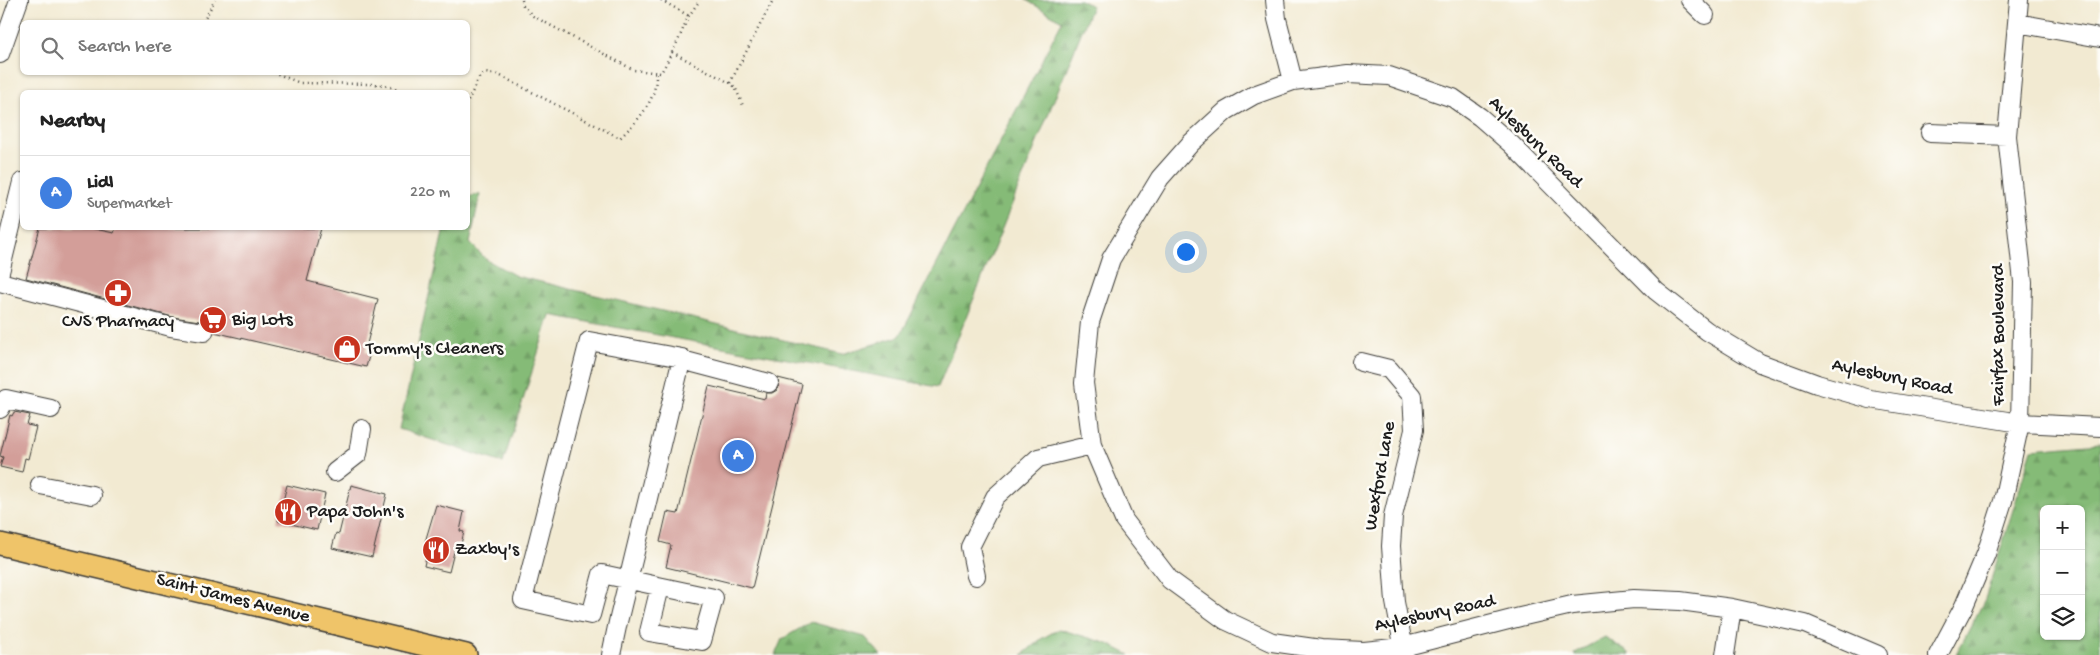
<!DOCTYPE html>
<meta charset="utf-8">
<style>
body{margin:0;font-family:"Gochi Hand",sans-serif;background:#f2f2f2;color:#222}
.controls{position:absolute;right:15px;bottom:15px;display:grid;overflow:hidden;border-radius:8px;box-shadow:0 1px 4px #0004}
.controls button{width:45px;height:45px;display:grid;place-items:center;padding:0;border:0;border-bottom:1px solid #e0e0e0;background:#fff;color:#222;font:25px sans-serif}
.you{position:absolute;left:1185px;top:251px;width:18px;height:18px;margin:-12px;border:4px solid #fff;border-radius:50%;background:#1a73e8;box-shadow:0 0 0 8px #1a73e833}
.badge{display:grid;place-items:center;width:32px;height:32px;border-radius:50%;background:#c8321e;color:#fff;font-size:16px;font-weight:700}
.pin{position:absolute;translate:-50% -50%;border:2px solid #fff;box-shadow:0 1px 5px #0006}
.list{margin:0;padding:0;list-style:none}
h2{display:flex;justify-content:space-between;align-items:center;height:65px;margin:0;padding:0 20px;font-size:21px}
h2 small{font-size:16px;font-weight:400;color:#767676}
.list li{display:grid;grid-template-columns:32px 1fr auto;gap:15px;align-items:center;box-sizing:border-box;height:75px;padding:0 20px;border-top:1px solid #e0e0e0}
.list b{display:block;font-size:19px;white-space:nowrap}
.list p{margin:0;font-size:16px;white-space:nowrap;color:#767676}
.list em{font-size:16px;font-style:normal;color:#767676}
.icon{flex:none;width:28px;height:28px;fill:none;stroke:currentColor;stroke-width:2;stroke-linecap:round;stroke-linejoin:round}
.map{position:relative;flex:none;width:2100px;height:655px;overflow:hidden}
.search{position:absolute;background:#fff;box-shadow:0 1px 4px #0004;left:20px;top:20px;width:450px;height:55px;display:flex;align-items:center;gap:12px;box-sizing:border-box;padding:0 18px;border-radius:8px;color:#767676;font-size:19px}
.panel{position:absolute;background:#fff;box-shadow:0 1px 4px #0004;left:20px;top:90px;width:450px;height:140px;border-radius:8px}
.map>svg:first-child{display:block}
.forest{fill:url(#forest-firs);stroke:#506c4a;fill-rule:evenodd}
.building{fill:#d39e99}
.lines{fill:none;stroke-linecap:round;stroke-linejoin:round}
.minor-casing{stroke:#3c3b37;stroke-width:20}
.major-casing{stroke:#3c3b37;stroke-width:24}
.path{stroke:#3c3b37;stroke-width:2.5;stroke-dasharray:1 4;stroke-linecap:butt}
.minor{stroke:#fff;stroke-width:18}
.major{stroke:#efc469;stroke-width:21}
.labels{text-anchor:middle;dominant-baseline:central;stroke-width:5;stroke-linejoin:round;paint-order:stroke}
.street-label{font-size:19px;fill:#1c1c1c;stroke:#fdfcf7}
.poi-label{font-size:19px;fill:#1c1c1c;stroke:#fdfcf7;text-anchor:start}
</style>
<div class="map">
<svg width="2100" height="655" viewBox="0 0 2100 655">
<defs>
<pattern id="forest-firs" width="22" height="20" patternUnits="userSpaceOnUse" patternTransform="scale(1.25)"><rect width="22" height="20" fill="#85bb77"/><path d="M5 1l3.5 6h-7zM16 11l3.5 6h-7z" fill="#72a066"/></pattern>
</defs>
<rect width="100%" height="100%" fill="#fdfcf7"/>
<filter id="ink" filterUnits="userSpaceOnUse"><feTurbulence type="fractalNoise" baseFrequency=".02" numOctaves="2"/><feDisplacementMap in="SourceGraphic" scale="10" xChannelSelector="R" yChannelSelector="G"/><feConvolveMatrix kernelMatrix="1 2 1 2 8 2 1 2 1" color-interpolation-filters="sRGB"/></filter>
<filter id="wash" filterUnits="userSpaceOnUse"><feTurbulence type="fractalNoise" baseFrequency=".0096" numOctaves="4" result="noise"/><feDisplacementMap in="SourceGraphic" scale="20" xChannelSelector="R" yChannelSelector="G"/><feGaussianBlur stdDeviation="1.12" result="paint"/><feColorMatrix in="noise" values="0 0 0 0 0 0 0 0 0 0 0 0 0 0 0 0 0 1.4 0 .05"/><feComposite in="paint" operator="in"/></filter>
<g filter="url(#wash)">
<rect width="100%" height="100%" fill="#f2ead2"/>
<!-- forest -->
<path class="forest" d="M 1026,0 L 1080,0 L 1092,6 L 938,387 L 550,315 L 503,463 L 399,429 L 444,228 L 468,228 L 468,197 L 480,194 L 470,243 L 487,260 L 516,276 L 842,354 L 900,336 L 1062,21 Z
M 2100,443 L 2100,655 L 1956,655 L 1985,599 L 2032,449 ZM 2044,509 L 2081,509 L 2081,636 L 2044,636 Z
M 811,622 L 865,637 L 881,655 L 775,655 L 782,639 Z
M 1059,629 L 1106,643 L 1130,655 L 1022,655 L 1041,639 Z
M 1605,637 L 1629,653 L 1630,655 L 1574,655 L 1575,653 Z"/>
<g id="blocks">
<!-- building -->
<path class="building" d="M 40,228 L 90,228 L 114,233 L 116,228 L 321,228 L 307,281 L 378,299 L 365,352 L 370,353 L 366,367 L 214,332 L 211,324 L 206,322 L 173,317 L 26,278 Z
M 778,378 L 802,384 L 752,588 L 666,567 L 671,545 L 660,542 L 667,512 L 678,514 L 709,386 L 765,399 L 766,393 L 772,393 L 777,390 L 779,385 Z
M 14,412 L 30,415 L 27,425 L 36,427 L 28,459 L 25,458 L 22,472 L 0,467 L 3,457 L 0,456 L 10,415 L 12,416 Z
M 287,485 L 325,494 L 317,530 L 278,521 Z
M 351,485 L 387,494 L 372,557 L 332,548 L 336,533 L 339,534 Z
M 436,505 L 464,512 L 460,531 L 464,532 L 461,544 L 459,543 L 458,549 L 455,548 L 449,572 L 424,566 L 429,543 L 425,542 Z"/>
</g>
</g>
<g filter="url(#ink)">
<use href="#blocks" fill-opacity="0" stroke="#3c3b37" stroke-width="1"/>
<g class="lines">
<!-- minor casing -->
<g class="minor-casing">
<path id="minor" d="M 1275,0 L 1277,19 L 1293,81
M 1690,0 L 1705,15
M 2017,23 L 2100,38
M 0,54 L 19,0
M 1930,133 L 2007,136
M 0,272 L 22,182
M 0,282 L 171,327 L 204,332
M 682,360 L 769,383
M 1361,362 L 1389,369 L 1412,396 L 1414,430 L 1393,516 L 1391,546 L 1395,602 L 1405,655
M 0,409 L 6,399 L 51,409
M 335,472 L 358,454 L 362,429
M 40,485 L 92,495
M 976,576 L 970,547 L 995,497 L 1038,458 L 1092,445
M 611,655 L 618,622 L 682,358 L 589,341 L 523,600 L 591,615 L 602,574 L 714,598 L 702,641 L 649,632 L 660,587
M 1725,655 L 1732,608
M 1878,655 L 1805,624 L 1732,608 L 1680,601 L 1634,599 L 1572,605 L 1520,617 L 1403,647 L 1364,651 L 1321,649 L 1272,642 L 1225,620 L 1170,580 L 1124,520 L 1092,445 L 1084,383 L 1090,322 L 1111,259 L 1160,178 L 1191,143 L 1226,111 L 1254,95 L 1293,81 L 1348,74 L 1389,76 L 1453,98 L 1480,117 L 1511,144 L 1656,291 L 1707,331 L 1760,363 L 1817,384 L 1870,399 L 2020,423 L 2100,427
M 1938,655 L 1964,606 L 1986,554 L 2003,501 L 2020,423 L 2023,282 L 2007,136 L 2019,0"/>
</g>
<!-- major casing -->
<g class="major-casing">
<path id="major" d="M 0,544 L 466,655"/>
</g>
<!-- path -->
<path class="path" d="M 522,0 L 523,6 L 533,16 L 634,70 L 661,73 L 678,41 L 688,17 L 700,0
M 661,0 L 689,16
M 203,22 L 215,0
M 672,52 L 730,83 L 735,87 L 744,108
M 273,72 L 300,83 L 374,84 L 385,85 L 405,92
M 730,83 L 773,0
M 468,101 L 480,76 L 485,73 L 499,75 L 620,138 C 639,119 657,101 656,73"/>
<!-- minor -->
<use href="#minor" class="minor"/>
<!-- major -->
<use href="#major" class="major"/>
</g>
</g>
<!-- icons -->
<defs>
<g id="pharmacy-disc" transform="scale(1.4375)"><circle r="9.5" fill="#c8321e" stroke="#fdfcf7"/><path d="M-2-6h4v4h4v4h-4v4h-4v-4h-4v-4h4Z" fill="#fff"/></g>
<g id="supermarket-disc" transform="scale(1.4375)"><circle r="9.5" fill="#c8321e" stroke="#fdfcf7"/><path d="M-6-5.5h2.5l.6 2H6L4.5 2H-2.5L-4.4-4H-6ZM-1.5 3.2a1.3 1.3 0 1 0 .1 0ZM3 3.2a1.3 1.3 0 1 0 .1 0Z" fill="#fff"/></g>
<g id="shop-disc" transform="scale(1.4375)"><circle r="9.5" fill="#c8321e" stroke="#fdfcf7"/><path d="M-5-2.5h2.3a2.7 3.5 0 0 1 5.4 0H5L5.5 6h-11ZM-1.5-2.5h3a1.5 2.3 0 0 0-3 0Z" fill="#fff"/></g>
<g id="restaurant-disc" transform="scale(1.4375)"><circle r="9.5" fill="#c8321e" stroke="#fdfcf7"/><path d="M-5-6h1v4h1v-4h1v4h1v-4h1v5L-1.5 .5V6h-2V.5L-5-1ZM5-6V6H3V1.5H1.5Q1.5-4 5-6Z" fill="#fff"/></g>
</defs>
<g fill-rule="evenodd">
<use href="#pharmacy-disc" x="118" y="293"/>
<use href="#supermarket-disc" x="213" y="320"/>
<use href="#shop-disc" x="347" y="349"/>
<use href="#restaurant-disc" x="288" y="512"/>
<use href="#restaurant-disc" x="436" y="550"/>
</g>
<g class="labels">
<!-- street labels -->
<g class="street-label">
<text transform="translate(1535 143) rotate(44)">Aylesbury Road</text>
<text transform="translate(1999 335) rotate(-90)">Fairfax Boulevard</text>
<text transform="translate(1892 378) rotate(12)">Aylesbury Road</text>
<text transform="translate(1381 476) rotate(-80)">Wexford Lane</text>
<text transform="translate(233 599) rotate(14)">Saint James Avenue</text>
<text transform="translate(1435 614) rotate(-12)">Aylesbury Road</text>
</g>
<!-- poi labels -->
<g class="poi-label">
<text x="232" y="320">Big Lots</text>
<text x="118" y="322" text-anchor="middle">CVS Pharmacy</text>
<text x="366" y="349">Tommy's Cleaners</text>
<text x="307" y="512">Papa John's</text>
<text x="455" y="550">Zaxby's</text>
</g>
</g>
</svg>
<div class="controls">
<button>+</button>
<button>−</button>
<button><svg class="icon" aria-label="layers" viewBox="0 0 24 24"><path d="M12 4l9 5-9 5-9-5zM3 14l9 5 9-5"/></svg></button>
</div>
<div class="you"></div>
<div class="pin badge" style="left:738px;top:456px;background:#3f7fe0">A</div>
<div class="search"><svg class="icon" aria-label="search" viewBox="0 0 24 24"><circle cx="10" cy="10" r="6"/><path d="M15 15l6 6"/></svg>Search here</div>
<section class="panel">
<h2>Nearby<small></small></h2>
<ul class="list">
<li><span class="badge" style="background:#3f7fe0">A</span><div><b>Lidl</b><p>Supermarket</p></div><em>220 m</em></li>
</ul>
</section>
</div>
